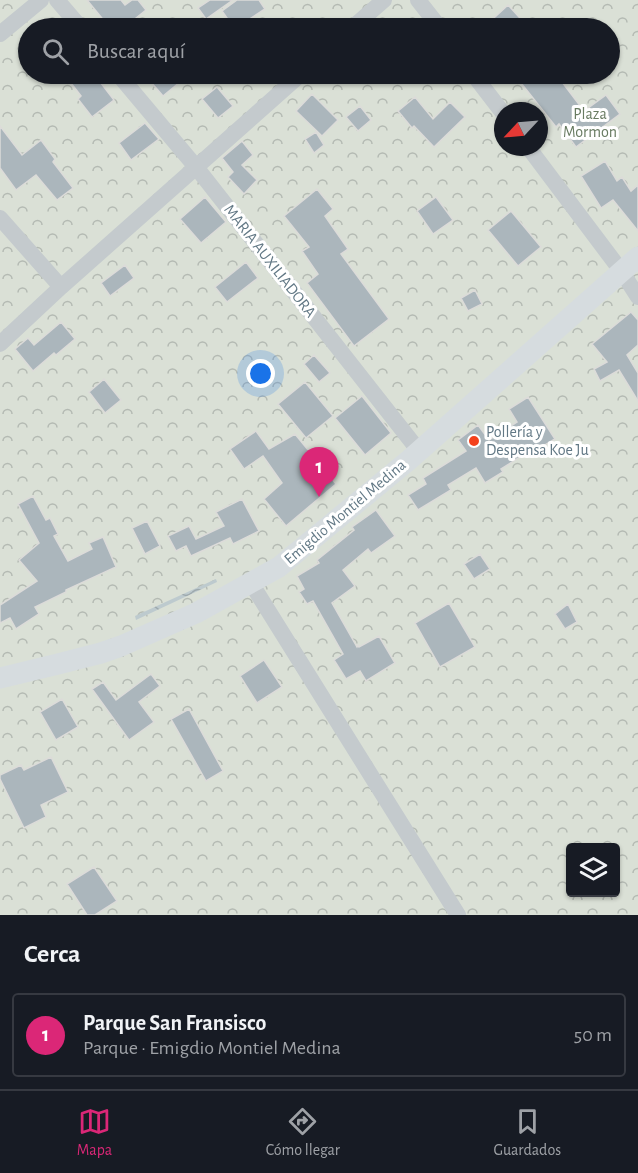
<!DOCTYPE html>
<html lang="es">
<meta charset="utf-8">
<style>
body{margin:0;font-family:"Alegreya Sans",sans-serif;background:#20242c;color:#f1f3f6}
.controls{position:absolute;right:18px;bottom:18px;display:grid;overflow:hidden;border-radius:6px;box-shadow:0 2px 4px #0004}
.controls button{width:54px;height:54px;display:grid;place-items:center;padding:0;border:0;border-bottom:2px solid #363941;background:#171b24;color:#f1f3f6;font:30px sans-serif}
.compass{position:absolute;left:494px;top:102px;width:54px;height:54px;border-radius:50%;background:#171b24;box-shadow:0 2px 4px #0004;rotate:244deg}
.you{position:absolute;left:261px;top:374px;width:21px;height:21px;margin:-15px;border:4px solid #fff;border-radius:50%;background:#1a73e8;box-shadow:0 0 0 9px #1a73e833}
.badge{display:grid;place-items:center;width:39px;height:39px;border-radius:50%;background:#db2777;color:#fff;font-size:20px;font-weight:700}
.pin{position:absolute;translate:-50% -50px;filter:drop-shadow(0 2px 3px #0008)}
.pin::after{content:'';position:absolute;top:32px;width:21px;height:18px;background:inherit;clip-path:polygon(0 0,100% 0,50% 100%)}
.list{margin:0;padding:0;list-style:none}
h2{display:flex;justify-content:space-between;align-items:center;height:78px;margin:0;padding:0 24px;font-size:26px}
h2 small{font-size:20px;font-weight:400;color:#9ea1a6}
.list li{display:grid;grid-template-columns:39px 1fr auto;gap:18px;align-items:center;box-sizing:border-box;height:84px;margin:0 12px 12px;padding:0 12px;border:2px solid #363941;border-radius:6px}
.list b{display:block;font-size:22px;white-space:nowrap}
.list p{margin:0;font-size:20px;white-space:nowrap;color:#9ea1a6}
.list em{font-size:20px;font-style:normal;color:#9ea1a6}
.icon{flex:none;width:33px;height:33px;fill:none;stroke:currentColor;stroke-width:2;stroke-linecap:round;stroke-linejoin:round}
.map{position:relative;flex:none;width:638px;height:915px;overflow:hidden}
.search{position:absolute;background:#171b24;box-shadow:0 2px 4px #0004;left:18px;right:18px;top:18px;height:66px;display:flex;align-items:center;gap:15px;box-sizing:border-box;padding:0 21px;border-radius:33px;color:#9ea1a6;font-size:22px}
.sheet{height:174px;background:#171b24}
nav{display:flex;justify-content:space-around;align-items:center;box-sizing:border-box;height:84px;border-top:2px solid #363941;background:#171b24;font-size:16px;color:#9ea1a6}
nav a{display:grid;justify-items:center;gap:3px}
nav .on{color:#db2777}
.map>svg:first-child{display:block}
.park{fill:url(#park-crowns);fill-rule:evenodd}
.water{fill:url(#water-waves)}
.building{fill:#abb6bc;stroke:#dcdbd9;stroke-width:1.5}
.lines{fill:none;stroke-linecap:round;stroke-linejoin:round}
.minor{stroke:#c4cacd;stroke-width:16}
.major{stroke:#d6dcdf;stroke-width:21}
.poi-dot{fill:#f4411c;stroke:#fff;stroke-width:2}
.labels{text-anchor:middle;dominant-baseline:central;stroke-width:6;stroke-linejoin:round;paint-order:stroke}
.park-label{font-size:16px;fill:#687b61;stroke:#fff}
.street-label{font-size:16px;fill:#627885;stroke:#fff}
.poi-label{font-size:16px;fill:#627885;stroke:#fff;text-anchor:start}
</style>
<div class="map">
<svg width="638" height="915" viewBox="0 0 638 915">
<defs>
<pattern id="park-crowns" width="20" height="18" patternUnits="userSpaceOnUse" patternTransform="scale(1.5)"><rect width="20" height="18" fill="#dae0d6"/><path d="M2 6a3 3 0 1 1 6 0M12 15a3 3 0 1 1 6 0" fill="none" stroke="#b4bab3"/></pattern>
<pattern id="water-waves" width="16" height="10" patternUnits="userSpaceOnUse" patternTransform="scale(1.5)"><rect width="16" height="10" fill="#bdcace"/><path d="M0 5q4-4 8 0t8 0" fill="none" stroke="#9da9ad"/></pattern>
</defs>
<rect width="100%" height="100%" fill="#fafaf7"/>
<!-- park -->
<path class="park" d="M 0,0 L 638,0 L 638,915 L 0,915 ZM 28,28 L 610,28 L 610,74 L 28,74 ZM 503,111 L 539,111 L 539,147 L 503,147 ZM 570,848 L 616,848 L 616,892 L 570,892 Z"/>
<!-- water -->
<path class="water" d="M 216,579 L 217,582 L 136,620 L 135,616 Z"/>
<!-- building -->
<path class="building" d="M 87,0 L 121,0 L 125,5 L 132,0 L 138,0 L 146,10 L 136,18 L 145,28 L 110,28 Z
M 210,0 L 233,0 L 206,19 L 198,8 Z
M 237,0 L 259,0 L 265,9 L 236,28 L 234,28 L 222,11 Z
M 508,5 L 529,28 L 483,28 Z
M 64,74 L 94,74 L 114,100 L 92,117 L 78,99 L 81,96 Z
M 144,74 L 173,74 L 180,82 L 163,96 Z
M 534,74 L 556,74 L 584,111 L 606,95 L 620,114 L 576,147 L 559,124 L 556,127 L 521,83 Z
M 217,87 L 233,106 L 218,118 L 202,99 Z
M 312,94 L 338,120 L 322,136 L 296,111 Z
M 415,97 L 433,119 L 450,102 L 465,117 L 434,147 L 414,126 L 412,128 L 398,111 Z
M 360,106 L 371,120 L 358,131 L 346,117 Z
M 145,123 L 159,139 L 131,160 L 119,143 Z
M 0,126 L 22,155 L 41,140 L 55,159 L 53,162 L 73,188 L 57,200 L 36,175 L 16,190 L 0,168 Z
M 316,132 L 324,145 L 314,153 L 305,139 Z
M 242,141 L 253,155 L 242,165 L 257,180 L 244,194 L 228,177 L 233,172 L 222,158 Z
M 605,161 L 617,181 L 622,177 L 631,191 L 638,185 L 638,231 L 613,200 L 601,208 L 581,176 Z
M 317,189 L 333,209 L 325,216 L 348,249 L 341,254 L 389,319 L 354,346 L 307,283 L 318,274 L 302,251 L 309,247 L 284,216 Z
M 205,197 L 226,222 L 201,243 L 180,219 Z
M 436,197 L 453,220 L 433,234 L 417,211 Z
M 511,211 L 541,247 L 518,266 L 488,230 Z
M 246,262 L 258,278 L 227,302 L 215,287 Z
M 125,265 L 134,278 L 110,296 L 101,283 Z
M 475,290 L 482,304 L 468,311 L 461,298 Z
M 631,312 L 638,320 L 638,345 L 627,355 L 638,373 L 638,401 L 619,370 L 600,381 L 594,369 L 607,362 L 592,344 Z
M 61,322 L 75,339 L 56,355 L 54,353 L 33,371 L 15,349 L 28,338 L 34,345 Z
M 314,355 L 330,373 L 319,382 L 304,364 Z
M 104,379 L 121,400 L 105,413 L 89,392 Z
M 305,382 L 333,416 L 306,438 L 278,404 Z
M 362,396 L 391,433 L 365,455 L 335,418 Z
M 528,397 L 555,439 L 535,451 L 534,448 L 501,469 L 503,472 L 485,483 L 476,468 L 448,485 L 451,490 L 418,510 L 408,495 L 426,484 L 423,478 L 466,451 L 458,440 L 478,425 L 489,440 L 517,422 L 509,409 Z
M 256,431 L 269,449 L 295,434 L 336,484 L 286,526 L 264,499 L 282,483 L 263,456 L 244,469 L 230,449 Z
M 33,496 L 46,520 L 50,518 L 58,534 L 54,536 L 68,561 L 92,549 L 89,543 L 103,537 L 116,567 L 66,590 L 66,592 L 35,607 L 39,614 L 16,629 L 10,618 L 0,623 L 0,605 L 37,581 L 19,560 L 39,543 L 18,504 Z
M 242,499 L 259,531 L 233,544 L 230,538 L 191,556 L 186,546 L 176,551 L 168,536 L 189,526 L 196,539 L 224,526 L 216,512 Z
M 376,510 L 395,536 L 371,553 L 368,549 L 343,570 L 355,586 L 332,603 L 357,647 L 358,645 L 359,647 L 379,636 L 395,663 L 366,681 L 360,671 L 346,679 L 334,660 L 343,654 L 313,601 L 307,604 L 299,592 L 304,589 L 297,576 L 319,563 L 317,560 L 354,530 L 352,527 Z
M 147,521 L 160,546 L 145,554 L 132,528 Z
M 480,554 L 490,569 L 474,579 L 464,564 Z
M 449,603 L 475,647 L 440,667 L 415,623 Z
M 568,604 L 577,622 L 565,629 L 555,614 Z
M 264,660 L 282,687 L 257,703 L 240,676 Z
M 151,674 L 160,686 L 139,702 L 154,722 L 129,740 L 92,689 L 103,682 L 116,700 Z
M 62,699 L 78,727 L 56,740 L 40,712 Z
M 189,709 L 223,771 L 206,781 L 171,719 Z
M 51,757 L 68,792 L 41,805 L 46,817 L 24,828 L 0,779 L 0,775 L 21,765 L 24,770 Z
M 94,867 L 117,901 L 95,915 L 87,915 L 67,884 Z"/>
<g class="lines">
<!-- minor -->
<path class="minor" d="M 57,0 L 81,28
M 418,0 L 440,28
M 352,28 L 384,0
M 0,34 L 41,0
M 118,74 L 196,167 L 419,451
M 473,74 L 503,113
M 528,147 L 622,272 L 638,297
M 0,218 L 61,287
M 0,344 L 61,287 L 301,74
M 251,583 L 458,915"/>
<!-- major -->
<path class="major" d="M 0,678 L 58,664 L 101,653 L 121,646 L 196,613 L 279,567 L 409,460 L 638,257"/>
</g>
<!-- markers -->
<circle class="poi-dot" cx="474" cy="441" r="6"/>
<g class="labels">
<!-- park labels -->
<g class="park-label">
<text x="590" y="114">Plaza<tspan x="590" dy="18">Mormon</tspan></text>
</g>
<!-- street labels -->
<g class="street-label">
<text transform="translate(270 261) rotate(52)">MARIA AUXILIADORA</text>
<text transform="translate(345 512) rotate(-40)">Emigdio Montiel Medina</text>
</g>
<!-- poi labels -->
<g class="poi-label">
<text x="486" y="432">Pollería y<tspan x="486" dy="18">Despensa Koe Ju</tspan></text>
</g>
</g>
</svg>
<div class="controls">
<button><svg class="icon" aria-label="layers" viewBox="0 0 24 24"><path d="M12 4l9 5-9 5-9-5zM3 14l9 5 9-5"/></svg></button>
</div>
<svg class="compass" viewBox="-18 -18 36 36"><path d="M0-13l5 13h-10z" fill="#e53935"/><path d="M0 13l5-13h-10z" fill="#9ea1a6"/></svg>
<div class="you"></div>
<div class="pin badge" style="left:319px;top:497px">1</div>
<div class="search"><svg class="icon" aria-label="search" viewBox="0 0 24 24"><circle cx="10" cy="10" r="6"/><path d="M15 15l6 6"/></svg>Buscar aquí</div>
</div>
<section class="sheet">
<h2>Cerca<small></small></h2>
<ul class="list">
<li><span class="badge">1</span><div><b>Parque San Fransisco</b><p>Parque · Emigdio Montiel Medina</p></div><em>50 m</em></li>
</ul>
</section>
<nav>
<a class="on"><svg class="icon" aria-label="map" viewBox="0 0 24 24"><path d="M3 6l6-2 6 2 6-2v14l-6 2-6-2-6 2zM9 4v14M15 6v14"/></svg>Mapa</a>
<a><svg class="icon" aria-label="directions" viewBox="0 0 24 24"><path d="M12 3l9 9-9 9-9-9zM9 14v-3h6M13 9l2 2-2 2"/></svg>Cómo llegar</a>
<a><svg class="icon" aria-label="saved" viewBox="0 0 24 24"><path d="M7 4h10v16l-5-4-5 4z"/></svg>Guardados</a>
</nav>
